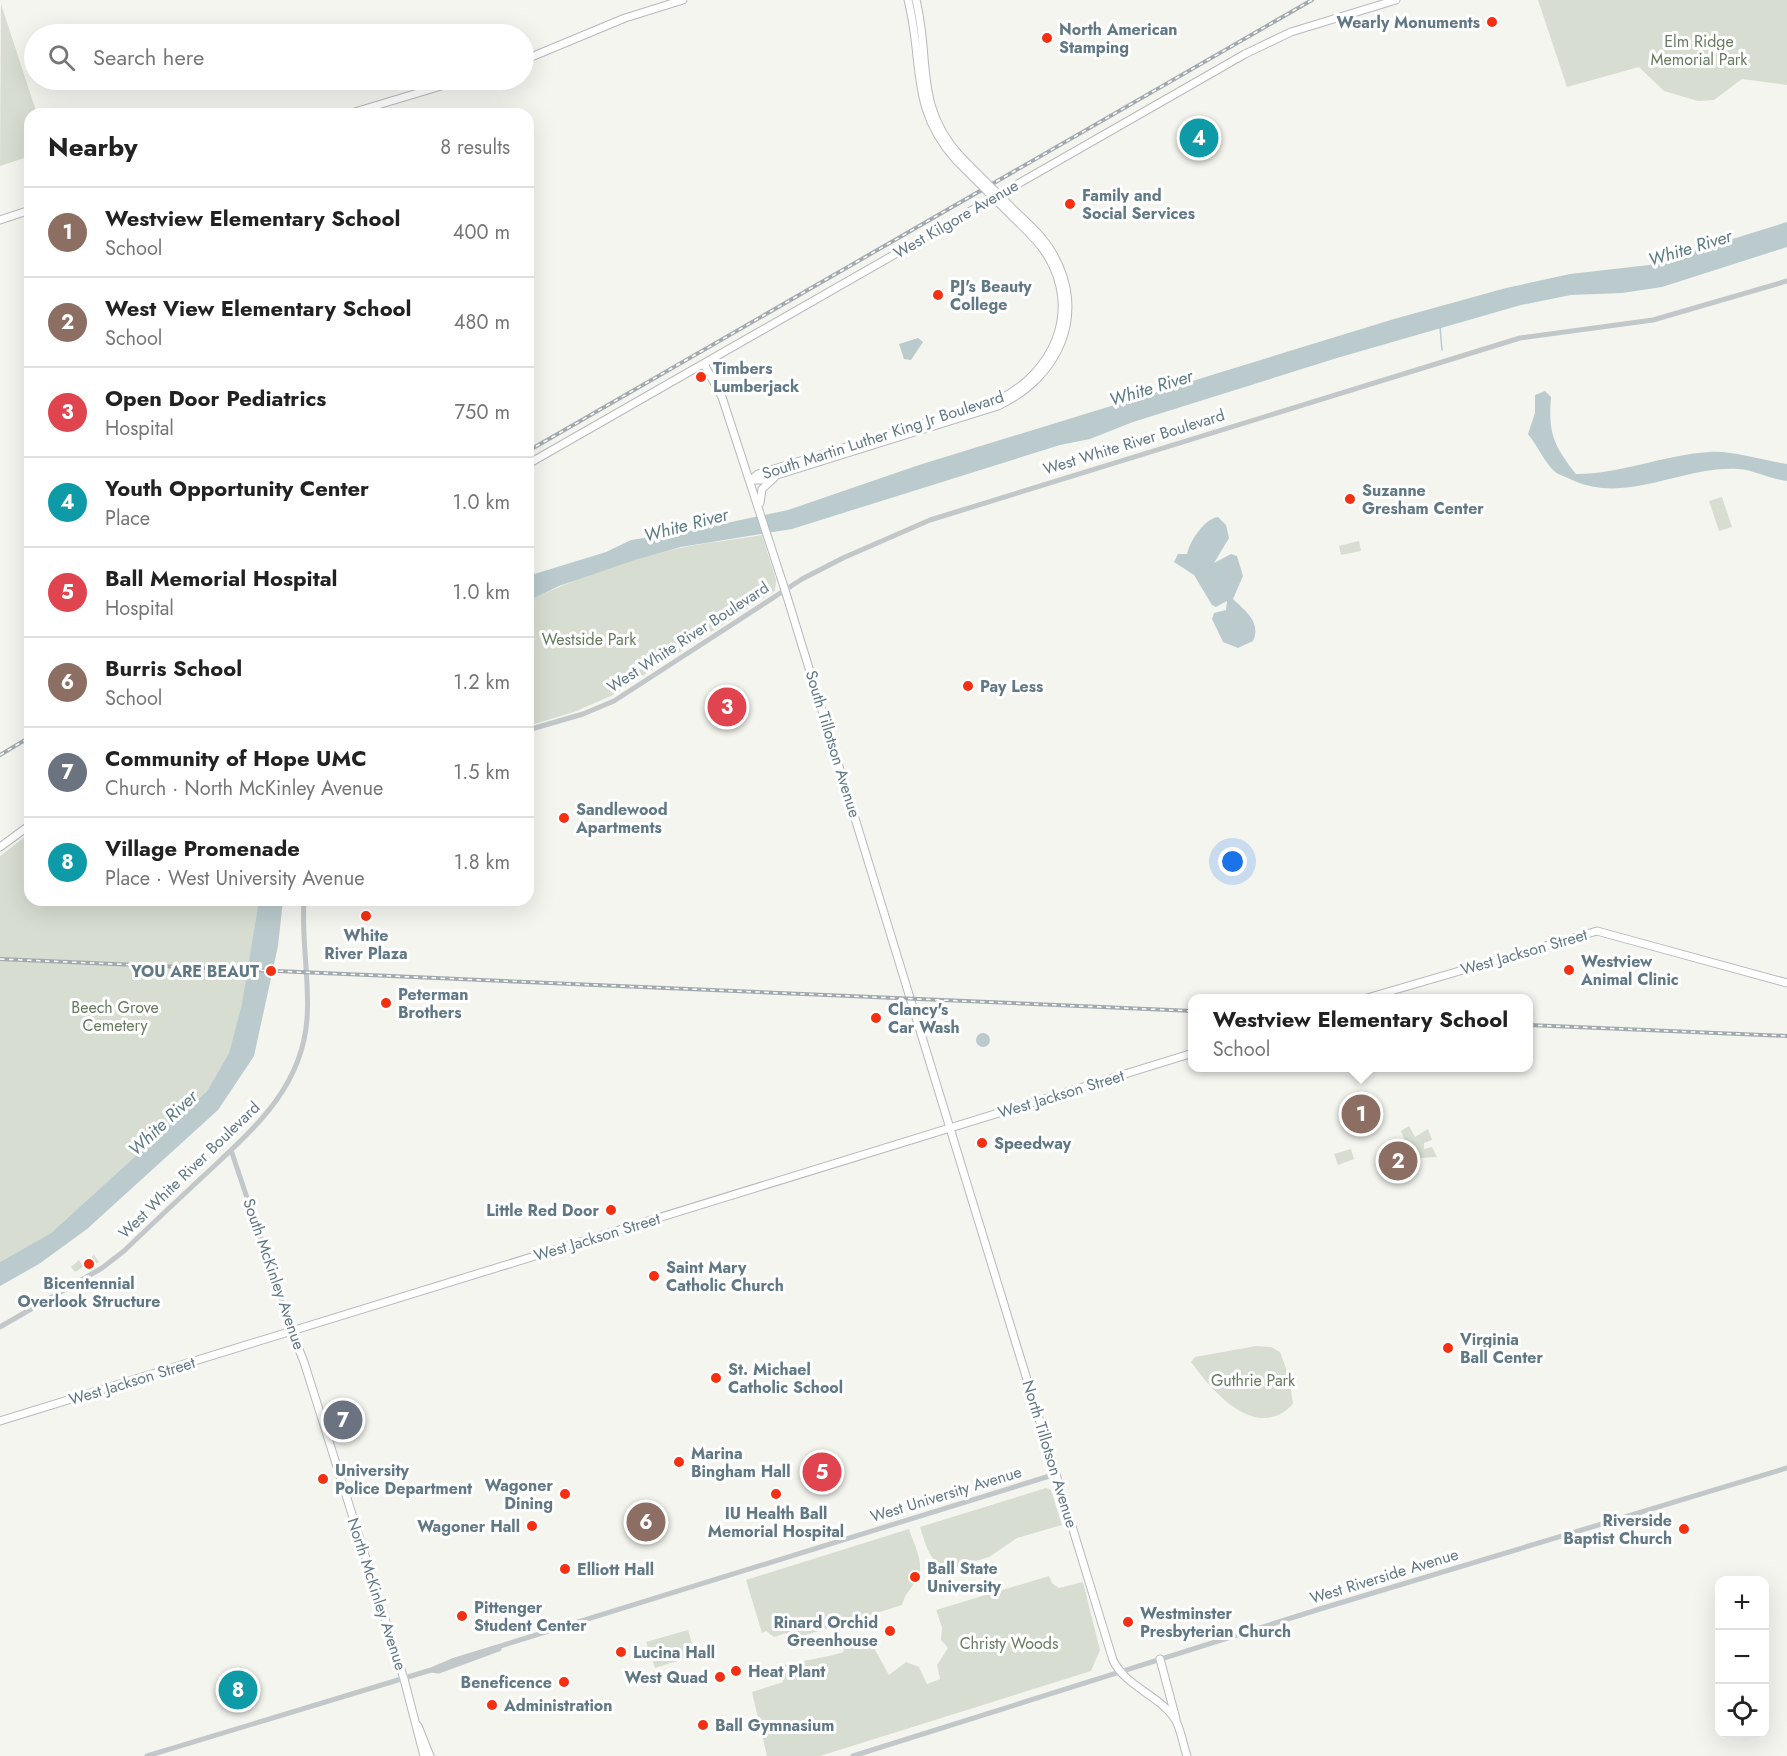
<!DOCTYPE html>
<meta charset="utf-8">
<style>
body{margin:0;font-family:Jost,sans-serif;background:#f6f6f6;color:#222}
.controls{position:absolute;right:18px;bottom:18px;display:grid;overflow:hidden;border-radius:12px;box-shadow:0 6px 24px #0002}
.controls button{width:54px;height:54px;display:grid;place-items:center;padding:0;border:0;border-bottom:2px solid #e0e0e0;background:#fff;color:#222;font:30px sans-serif}
.you{position:absolute;left:1233px;top:862px;width:21px;height:21px;margin:-15px;border:4px solid #fff;border-radius:50%;background:#1a73e8;box-shadow:0 0 0 9px #1a73e833}
.badge{display:grid;place-items:center;width:39px;height:39px;border-radius:50%;background:#7c3aed;color:#fff;font-size:20px;font-weight:700}
.pin{position:absolute;translate:-50% -50%;border:3px solid #fff;box-shadow:0 2px 6px #0006}
.popup{position:absolute;left:1188px;top:994px;width:345px;height:78px;box-sizing:border-box;display:grid;place-content:center;border-radius:12px;background:#fff;filter:drop-shadow(0 2px 4px #0005);font-size:20px;white-space:nowrap;color:#767676}
.popup b{font-size:22px;color:#222}
.popup::after{content:'';position:absolute;left:50%;top:100%;margin-left:-12px;border:12px solid transparent;border-top-color:#fff}
.list{margin:0;padding:0;list-style:none}
h2{display:flex;justify-content:space-between;align-items:center;height:78px;margin:0;padding:0 24px;font-size:26px}
h2 small{font-size:20px;font-weight:400;color:#767676}
.list li{display:grid;grid-template-columns:39px 1fr auto;gap:18px;align-items:center;box-sizing:border-box;height:90px;padding:0 24px;border-top:2px solid #e0e0e0}
.list b{display:block;font-size:22px;white-space:nowrap}
.list p{margin:0;font-size:20px;white-space:nowrap;color:#767676}
.list em{font-size:20px;font-style:normal;color:#767676}
.icon{flex:none;width:33px;height:33px;fill:none;stroke:currentColor;stroke-width:2;stroke-linecap:round;stroke-linejoin:round}
.map{position:relative;flex:none;width:1787px;height:1756px;overflow:hidden}
.search{position:absolute;background:#fff;box-shadow:0 6px 24px #0002;left:24px;top:24px;width:510px;height:66px;display:flex;align-items:center;gap:15px;box-sizing:border-box;padding:0 21px;border-radius:33px;color:#767676;font-size:22px}
.panel{position:absolute;background:#fff;box-shadow:0 6px 24px #0002;left:24px;top:108px;width:510px;height:798px;border-radius:18px}
.map>svg:first-child{display:block}
.green{fill:#d7ddd1}
.water{fill:#bacacd}
.lines{fill:none;stroke-linecap:round;stroke-linejoin:round}
.stream{stroke:#bacacd;stroke-width:1.5}
.major-casing{stroke:#b5babd;stroke-width:9}
.minor{stroke:#c2c7ca;stroke-width:5}
.major{stroke:#fff;stroke-width:7}
.rail-casing{stroke:#a2aaaf;stroke-width:4}
.rail{stroke:#fff;stroke-width:1.5;stroke-dasharray:4.5;stroke-linecap:butt}
.major-bridge-casing{stroke:#b5babd;stroke-width:9;stroke-linecap:butt}
.major-bridge{stroke:#fff;stroke-width:7}
.poi-dot{fill:#f53011;stroke:#fff;stroke-width:2}
.labels{text-anchor:middle;dominant-baseline:central;stroke-width:6;stroke-linejoin:round;paint-order:stroke}
.poi-label{font-size:16px;font-weight:bold;fill:#617885;stroke:#fff;text-anchor:start}
.park-label{font-size:16px;fill:#687b60;stroke:#fff}
.street-label{font-size:16px;fill:#617885;stroke:#fff}
.water-label{font-size:18px;font-style:italic;fill:#5c7b83;stroke:#fff}
</style>
<div class="map">
<svg width="1787" height="1756" viewBox="0 0 1787 1756">
<rect width="100%" height="100%" fill="#f5f5f0"/>
<!-- green -->
<path class="green" d="M 1538,0 L 1787,0 L 1787,85 L 1742,79 L 1714,100 L 1698,101 L 1664,91 L 1639,67 L 1567,87 Z
M 1,4 L 37,114 L 30,114 L 30,156 L 0,166 Z
M 1722,497 L 1732,527 L 1719,531 L 1709,501 Z
M 762,535 L 776,580 L 775,591 L 611,696 L 574,712 L 528,726 L 528,601 C 576,578 628,560 680,548 C 707,542 735,540 762,535 Z
M 1359,541 L 1361,551 L 1341,555 L 1339,546 Z
M 30,833 L 30,900 L 259,900 L 243,1002 L 229,1053 L 207,1091 L 51,1233 L 0,1262 L 0,856 Z
M 1409,1126 L 1415,1137 L 1428,1129 L 1432,1140 L 1424,1143 L 1424,1149 L 1432,1147 L 1437,1157 L 1402,1159 L 1401,1155 L 1409,1152 L 1401,1131 Z
M 1351,1149 L 1354,1159 L 1338,1165 L 1334,1154 Z
M 94,1255 L 99,1262 L 86,1270 L 83,1267 L 75,1272 L 71,1267 L 79,1260 L 82,1265 Z
M 1256,1346 L 1271,1347 L 1280,1352 L 1289,1377 L 1293,1404 C 1256,1443 1213,1392 1191,1362 L 1195,1357 Z
M 1046,1488 L 1051,1490 L 1062,1525 L 1017,1538 L 989,1557 L 948,1570 C 929,1561 926,1546 920,1527 Z
M 909,1529 C 913,1542 925,1564 918,1576 C 913,1588 905,1592 902,1605 L 793,1639 L 792,1636 L 787,1637 L 786,1633 L 774,1637 L 766,1631 L 762,1633 L 746,1580 Z
M 1049,1576 L 1052,1583 L 1059,1588 L 1083,1582 L 1100,1650 L 1091,1671 L 820,1756 L 767,1756 L 752,1692 L 783,1682 L 779,1671 L 783,1665 C 805,1660 821,1659 844,1652 L 842,1645 L 861,1637 L 868,1637 L 889,1675 L 906,1662 L 919,1667 L 927,1684 L 940,1679 L 937,1665 L 948,1648 L 941,1640 L 942,1627 L 936,1610 Z
M 688,1630 L 695,1653 L 693,1656 L 655,1668 L 646,1642 Z"/>
<!-- water -->
<path class="water" d="M 1787,222 L 1787,247 L 1662,287 L 1622,293 L 1571,295 L 1521,305 L 1337,358 L 1133,422 L 1090,439 L 1060,445 L 792,529 L 681,547 L 635,560 L 559,586 L 528,601 L 528,576 L 606,552 L 631,540 L 689,531 L 788,510 L 919,465 L 1394,319 L 1506,288 L 1570,274 L 1649,265 Z
M 918,338 L 923,342 L 911,360 L 904,359 L 899,344 Z
M 1545,391 L 1551,397 C 1548,434 1554,446 1576,474 C 1621,474 1663,455 1709,452 C 1731,450 1765,461 1787,464 L 1787,481 C 1770,479 1754,470 1738,469 C 1681,466 1627,505 1572,480 C 1567,477 1559,475 1555,472 C 1545,463 1537,445 1528,434 L 1535,413 L 1535,395 Z
M 1218,517 L 1226,525 L 1229,538 L 1214,563 L 1231,554 L 1237,556 L 1243,576 L 1233,599 C 1244,610 1262,622 1253,641 L 1238,648 L 1223,642 L 1212,619 L 1214,613 L 1226,610 L 1227,601 L 1216,607 L 1212,605 L 1194,575 L 1174,562 L 1178,554 L 1187,554 C 1190,541 1204,519 1218,517 Z
M 259,900 L 283,900 L 278,946 L 254,1056 L 218,1110 L 87,1229 L 39,1264 L 0,1286 L 0,1262 L 51,1233 L 207,1091 L 229,1053 L 242,1004 Z
M976 1040a7 7 0 1 1 14 0a7 7 0 1 1-14 0Z"/>
<g class="lines">
<!-- stream -->
<path class="stream" d="M 1440,327 L 1442,350"/>
<!-- major casing -->
<g class="major-casing">
<path id="major" d="M 908,0 C 924,62 909,108 956,160
M 916,0 C 931,60 914,105 960,156
M 524,60 L 625,18 L 683,0
M 348,114 L 461,80
M 0,220 L 30,210
M 704,364 L 722,397 L 785,590 L 1113,1660 C 1125,1686 1159,1695 1175,1719 C 1181,1729 1183,1745 1187,1756
M 528,464 L 1245,54 L 1291,32 L 1396,0
M 751,480 L 761,480 L 998,406 C 1058,378 1088,315 1053,254 C 1044,238 1030,225 1017,213
M 751,480 L 758,474 L 996,401 C 1053,374 1082,312 1047,255 C 1038,240 1025,229 1013,217
M 760,503 L 762,489 L 774,478
M 0,847 L 30,825
M 1367,998 L 1597,931 L 1787,983
M 292,1332 L 304,1362 L 404,1679 L 424,1756
M 0,1421 L 1193,1053
M 1160,1659 L 1176,1719
M 418,1726 L 430,1756"/>
</g>
<!-- minor -->
<path class="minor" d="M 528,730 L 583,714 L 614,701 L 802,579 L 843,558 L 930,520 L 1520,338 L 1653,320 L 1787,281
M 231,1150 L 292,1332
M 0,1327 L 102,1268 L 124,1251 C 153,1223 182,1196 211,1169 C 257,1126 302,1086 307,1019 C 310,980 301,940 304,900
M 431,1670 L 452,1661 L 1056,1474
M 147,1756 L 431,1670 L 439,1671 L 499,1649
M 853,1756 L 1320,1609 L 1787,1468"/>
<!-- major -->
<use href="#major" class="major"/>
<!-- rail casing -->
<g class="rail-casing">
<path id="rail" d="M 528,451 L 1312,0
M 0,755 L 30,737
M 0,959 L 1193,1011
M 1529,1025 L 1787,1036"/>
</g>
<!-- rail -->
<use href="#rail" class="rail"/>
<!-- major-bridge casing -->
<g class="major-bridge-casing">
<path id="major-bridge" d="M 960,156 L 1017,213
M 956,160 L 1013,217"/>
</g>
<!-- major-bridge -->
<use href="#major-bridge" class="major-bridge"/>
</g>
<!-- markers -->
<g class="poi-dot">
<circle cx="1492" cy="22" r="6"/>
<circle cx="1047" cy="38" r="6"/>
<circle cx="1070" cy="204" r="6"/>
<circle cx="938" cy="295" r="6"/>
<circle cx="701" cy="377" r="6"/>
<circle cx="1350" cy="499" r="6"/>
<circle cx="968" cy="686" r="6"/>
<circle cx="564" cy="818" r="6"/>
<circle cx="366" cy="916" r="6"/>
<circle cx="1569" cy="970" r="6"/>
<circle cx="271" cy="971" r="6"/>
<circle cx="386" cy="1003" r="6"/>
<circle cx="876" cy="1018" r="6"/>
<circle cx="982" cy="1143" r="6"/>
<circle cx="611" cy="1210" r="6"/>
<circle cx="89" cy="1264" r="6"/>
<circle cx="654" cy="1276" r="6"/>
<circle cx="1448" cy="1348" r="6"/>
<circle cx="716" cy="1378" r="6"/>
<circle cx="679" cy="1462" r="6"/>
<circle cx="323" cy="1479" r="6"/>
<circle cx="565" cy="1494" r="6"/>
<circle cx="776" cy="1494" r="6"/>
<circle cx="532" cy="1526" r="6"/>
<circle cx="1684" cy="1529" r="6"/>
<circle cx="565" cy="1569" r="6"/>
<circle cx="915" cy="1577" r="6"/>
<circle cx="462" cy="1616" r="6"/>
<circle cx="1128" cy="1622" r="6"/>
<circle cx="890" cy="1631" r="6"/>
<circle cx="621" cy="1652" r="6"/>
<circle cx="736" cy="1671" r="6"/>
<circle cx="720" cy="1677" r="6"/>
<circle cx="564" cy="1682" r="6"/>
<circle cx="492" cy="1705" r="6"/>
<circle cx="703" cy="1725" r="6"/>
</g>
<g class="labels">
<!-- poi labels -->
<g class="poi-label">
<text x="1480" y="22" text-anchor="end">Wearly Monuments</text>
<text x="1059" y="29">North American<tspan x="1059" dy="18">Stamping</tspan></text>
<text x="1082" y="195">Family and<tspan x="1082" dy="18">Social Services</tspan></text>
<text x="950" y="286">PJ's Beauty<tspan x="950" dy="18">College</tspan></text>
<text x="713" y="368">Timbers<tspan x="713" dy="18">Lumberjack</tspan></text>
<text x="1362" y="490">Suzanne<tspan x="1362" dy="18">Gresham Center</tspan></text>
<text x="980" y="686">Pay Less</text>
<text x="576" y="809">Sandlewood<tspan x="576" dy="18">Apartments</tspan></text>
<text x="366" y="935" text-anchor="middle">White<tspan x="366" dy="18">River Plaza</tspan></text>
<text x="1581" y="961">Westview<tspan x="1581" dy="18">Animal Clinic</tspan></text>
<text x="259" y="971" text-anchor="end">YOU ARE BEAUT</text>
<text x="398" y="994">Peterman<tspan x="398" dy="18">Brothers</tspan></text>
<text x="888" y="1009">Clancy's<tspan x="888" dy="18">Car Wash</tspan></text>
<text x="994" y="1143">Speedway</text>
<text x="599" y="1210" text-anchor="end">Little Red Door</text>
<text x="666" y="1267">Saint Mary<tspan x="666" dy="18">Catholic Church</tspan></text>
<text x="89" y="1283" text-anchor="middle">Bicentennial<tspan x="89" dy="18">Overlook Structure</tspan></text>
<text x="1460" y="1339">Virginia<tspan x="1460" dy="18">Ball Center</tspan></text>
<text x="728" y="1369">St. Michael<tspan x="728" dy="18">Catholic School</tspan></text>
<text x="691" y="1453">Marina<tspan x="691" dy="18">Bingham Hall</tspan></text>
<text x="335" y="1470">University<tspan x="335" dy="18">Police Department</tspan></text>
<text x="553" y="1485" text-anchor="end">Wagoner<tspan x="553" dy="18">Dining</tspan></text>
<text x="776" y="1513" text-anchor="middle">IU Health Ball<tspan x="776" dy="18">Memorial Hospital</tspan></text>
<text x="1672" y="1520" text-anchor="end">Riverside<tspan x="1672" dy="18">Baptist Church</tspan></text>
<text x="520" y="1526" text-anchor="end">Wagoner Hall</text>
<text x="927" y="1568">Ball State<tspan x="927" dy="18">University</tspan></text>
<text x="577" y="1569">Elliott Hall</text>
<text x="474" y="1607">Pittenger<tspan x="474" dy="18">Student Center</tspan></text>
<text x="1140" y="1613">Westminster<tspan x="1140" dy="18">Presbyterian Church</tspan></text>
<text x="878" y="1622" text-anchor="end">Rinard Orchid<tspan x="878" dy="18">Greenhouse</tspan></text>
<text x="633" y="1652">Lucina Hall</text>
<text x="748" y="1671">Heat Plant</text>
<text x="708" y="1677" text-anchor="end">West Quad</text>
<text x="552" y="1682" text-anchor="end">Beneficence</text>
<text x="504" y="1705">Administration</text>
<text x="715" y="1725">Ball Gymnasium</text>
</g>
<!-- park labels -->
<g class="park-label">
<text x="1699" y="41">Elm Ridge<tspan x="1699" dy="18">Memorial Park</tspan></text>
<text x="589" y="639">Westside Park</text>
<text x="115" y="1007">Beech Grove<tspan x="115" dy="18">Cemetery</tspan></text>
<text x="1253" y="1380">Guthrie Park</text>
<text x="1009" y="1643">Christy Woods</text>
</g>
<!-- street labels -->
<g class="street-label">
<text transform="translate(956 219) rotate(-30)">West Kilgore Avenue</text>
<text transform="translate(883 435) rotate(-18)">South Martin Luther King Jr Boulevard</text>
<text transform="translate(1134 442) rotate(-17)">West White River Boulevard</text>
<text transform="translate(688 637) rotate(-33)">West White River Boulevard</text>
<text transform="translate(833 744) rotate(73)">South Tillotson Avenue</text>
<text transform="translate(1524 952) rotate(-16)">West Jackson Street</text>
<text transform="translate(1061 1094) rotate(-17)">West Jackson Street</text>
<text transform="translate(189 1170) rotate(-44)">West White River Boulevard</text>
<text transform="translate(597 1237) rotate(-17)">West Jackson Street</text>
<text transform="translate(274 1274) rotate(71)">South McKinley Avenue</text>
<text transform="translate(132 1381) rotate(-17)">West Jackson Street</text>
<text transform="translate(1050 1454) rotate(73)">North Tillotson Avenue</text>
<text transform="translate(946 1494) rotate(-17)">West University Avenue</text>
<text transform="translate(1384 1576) rotate(-17)">West Riverside Avenue</text>
<text transform="translate(377 1594) rotate(72)">North McKinley Avenue</text>
</g>
<!-- water labels -->
<g class="water-label">
<text transform="translate(1690 248) rotate(-17)">White River</text>
<text transform="translate(1151 388) rotate(-17)">White River</text>
<text transform="translate(686 525) rotate(-15)">White River</text>
<text transform="translate(163 1123) rotate(-43)">White River</text>
</g>
</g>
</svg>
<div class="controls">
<button>+</button>
<button>−</button>
<button><svg class="icon" aria-label="locate" viewBox="0 0 24 24"><circle cx="12" cy="12" r="6"/><path d="M12 2v4M12 18v4M2 12h4M18 12h4"/></svg></button>
</div>
<div class="you"></div>
<div class="pin badge" style="left:1361px;top:1114px;background:#8d6e63">1</div>
<div class="popup"><b>Westview Elementary School</b>School</div>
<div class="pin badge" style="left:1398px;top:1161px;background:#8d6e63">2</div>
<div class="pin badge" style="left:727px;top:707px;background:#e0444e">3</div>
<div class="pin badge" style="left:1199px;top:138px;background:#0f9aa8">4</div>
<div class="pin badge" style="left:822px;top:1472px;background:#e0444e">5</div>
<div class="pin badge" style="left:646px;top:1522px;background:#8d6e63">6</div>
<div class="pin badge" style="left:343px;top:1420px;background:#6b7280">7</div>
<div class="pin badge" style="left:238px;top:1690px;background:#0f9aa8">8</div>
<div class="search"><svg class="icon" aria-label="search" viewBox="0 0 24 24"><circle cx="10" cy="10" r="6"/><path d="M15 15l6 6"/></svg>Search here</div>
<section class="panel">
<h2>Nearby<small>8 results</small></h2>
<ul class="list">
<li><span class="badge" style="background:#8d6e63">1</span><div><b>Westview Elementary School</b><p>School</p></div><em>400 m</em></li>
<li><span class="badge" style="background:#8d6e63">2</span><div><b>West View Elementary School</b><p>School</p></div><em>480 m</em></li>
<li><span class="badge" style="background:#e0444e">3</span><div><b>Open Door Pediatrics</b><p>Hospital</p></div><em>750 m</em></li>
<li><span class="badge" style="background:#0f9aa8">4</span><div><b>Youth Opportunity Center</b><p>Place</p></div><em>1.0 km</em></li>
<li><span class="badge" style="background:#e0444e">5</span><div><b>Ball Memorial Hospital</b><p>Hospital</p></div><em>1.0 km</em></li>
<li><span class="badge" style="background:#8d6e63">6</span><div><b>Burris School</b><p>School</p></div><em>1.2 km</em></li>
<li><span class="badge" style="background:#6b7280">7</span><div><b>Community of Hope UMC</b><p>Church · North McKinley Avenue</p></div><em>1.5 km</em></li>
<li><span class="badge" style="background:#0f9aa8">8</span><div><b>Village Promenade</b><p>Place · West University Avenue</p></div><em>1.8 km</em></li>
</ul>
</section>
</div>
